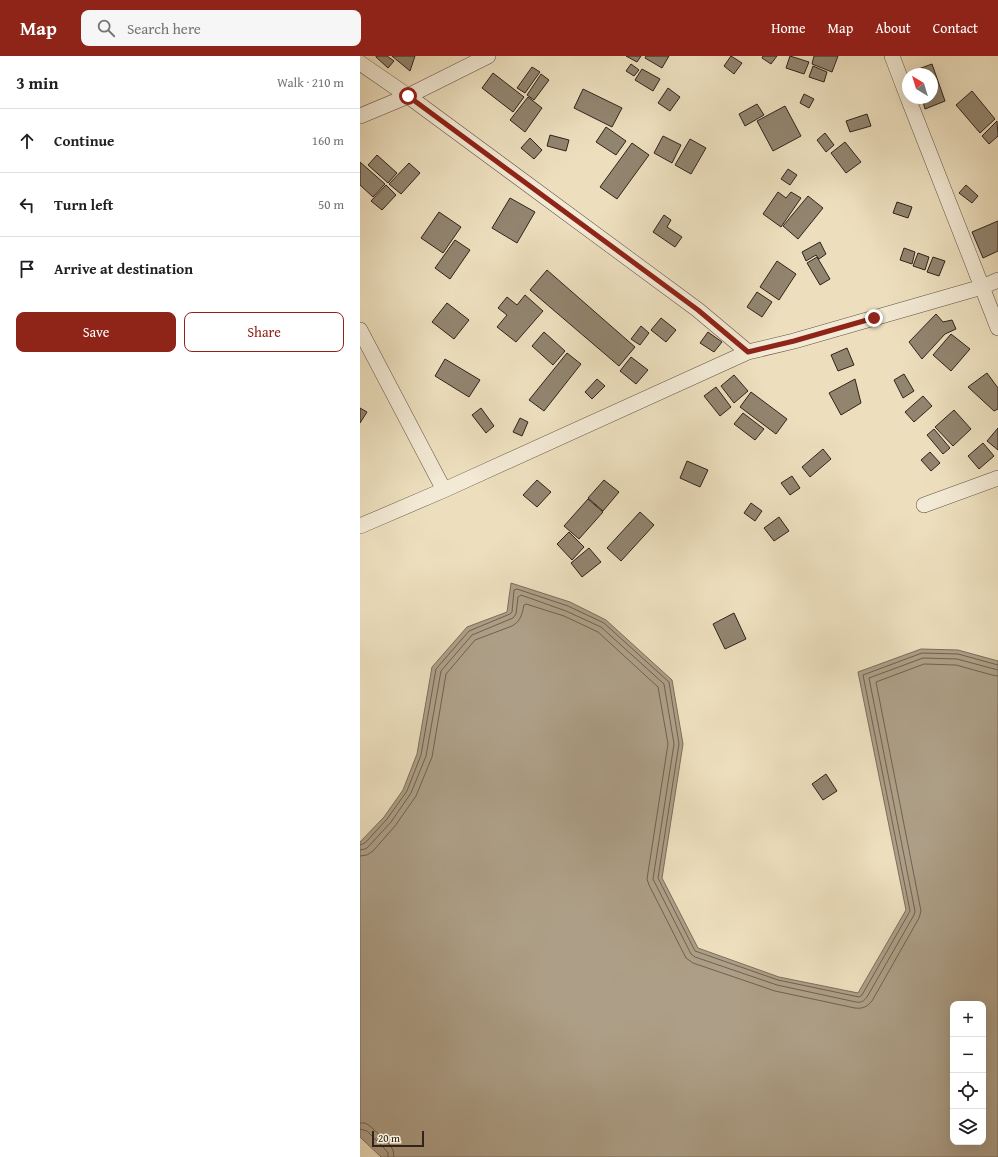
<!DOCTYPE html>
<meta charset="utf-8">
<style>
body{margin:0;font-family:"Gentium Book Plus",serif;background:#f6f6f6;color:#202124}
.controls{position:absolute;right:12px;bottom:12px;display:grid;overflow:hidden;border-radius:8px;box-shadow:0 4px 16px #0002}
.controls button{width:36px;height:36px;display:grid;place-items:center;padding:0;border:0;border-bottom:1px solid #e0e0e0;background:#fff;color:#202124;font:20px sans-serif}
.compass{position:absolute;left:542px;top:12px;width:36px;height:36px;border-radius:50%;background:#fff;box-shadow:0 4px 16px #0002;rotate:322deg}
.scale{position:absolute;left:12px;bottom:10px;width:52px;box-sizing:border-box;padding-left:4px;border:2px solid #30231b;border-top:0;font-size:11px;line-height:14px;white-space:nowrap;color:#30231b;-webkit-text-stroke:3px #f3ead5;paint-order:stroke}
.stop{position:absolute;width:12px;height:12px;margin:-9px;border:3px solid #8f2418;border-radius:50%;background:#fff}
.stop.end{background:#8f2418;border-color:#fff;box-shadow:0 1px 4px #0008}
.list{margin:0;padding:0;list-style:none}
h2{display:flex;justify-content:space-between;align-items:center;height:52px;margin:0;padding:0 16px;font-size:17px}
h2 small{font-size:13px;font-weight:400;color:#757577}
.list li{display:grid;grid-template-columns:26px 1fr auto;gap:12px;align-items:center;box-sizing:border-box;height:64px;padding:0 16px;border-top:1px solid #e0e0e0}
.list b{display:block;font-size:15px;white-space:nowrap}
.list em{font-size:13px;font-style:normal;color:#757577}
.actions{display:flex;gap:8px;padding:12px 16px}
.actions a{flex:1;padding:9px 0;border:1px solid #8f2418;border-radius:8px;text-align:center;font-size:14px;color:#8f2418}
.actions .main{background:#8f2418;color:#fff}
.icon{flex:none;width:22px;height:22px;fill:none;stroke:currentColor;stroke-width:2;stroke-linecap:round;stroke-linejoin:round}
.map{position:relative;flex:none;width:638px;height:1101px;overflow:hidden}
header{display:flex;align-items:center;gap:24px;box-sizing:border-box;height:56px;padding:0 20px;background:#8f2418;color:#fff}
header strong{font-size:19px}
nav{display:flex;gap:22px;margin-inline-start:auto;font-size:14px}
.search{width:280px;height:36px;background:#f6f6f6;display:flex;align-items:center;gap:10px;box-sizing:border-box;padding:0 14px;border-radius:8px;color:#757577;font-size:15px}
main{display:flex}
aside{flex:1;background:#fff}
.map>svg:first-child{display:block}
.water{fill:#ad9f87;stroke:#7b6d5c;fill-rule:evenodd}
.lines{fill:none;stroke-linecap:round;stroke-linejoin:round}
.shore{stroke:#6e6151;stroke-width:1}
.building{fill:#928570;stroke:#30231b}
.street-casing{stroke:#5f5244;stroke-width:16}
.street{stroke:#f3ead5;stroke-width:15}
.route{stroke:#8f2418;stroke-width:5}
</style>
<header>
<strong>Map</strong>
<div class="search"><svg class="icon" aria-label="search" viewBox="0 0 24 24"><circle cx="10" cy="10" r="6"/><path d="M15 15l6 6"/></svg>Search here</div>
<nav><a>Home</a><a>Map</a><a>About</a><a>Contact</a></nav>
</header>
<main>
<aside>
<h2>3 min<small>Walk · 210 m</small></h2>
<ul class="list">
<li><svg class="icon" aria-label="ahead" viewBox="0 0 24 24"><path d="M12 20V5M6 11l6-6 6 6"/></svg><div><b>Continue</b></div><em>160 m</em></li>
<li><svg class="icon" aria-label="left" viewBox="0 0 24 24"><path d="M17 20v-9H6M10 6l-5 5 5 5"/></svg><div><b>Turn left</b></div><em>50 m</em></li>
<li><svg class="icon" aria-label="arrive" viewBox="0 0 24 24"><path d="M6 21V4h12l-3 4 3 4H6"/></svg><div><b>Arrive at destination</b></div></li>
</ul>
<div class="actions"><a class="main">Save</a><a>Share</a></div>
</aside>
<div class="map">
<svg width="638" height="1101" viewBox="0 0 638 1101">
<rect width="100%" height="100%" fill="#eddfbe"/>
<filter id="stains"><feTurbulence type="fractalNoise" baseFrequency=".005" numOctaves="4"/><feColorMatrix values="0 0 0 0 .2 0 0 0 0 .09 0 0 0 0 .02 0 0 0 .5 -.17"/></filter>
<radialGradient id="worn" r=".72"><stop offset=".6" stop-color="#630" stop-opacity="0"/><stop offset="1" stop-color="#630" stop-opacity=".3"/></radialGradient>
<!-- water -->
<path class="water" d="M 151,527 L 210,546 L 246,564 L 312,624 L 323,688 L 302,822 L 338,892 L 419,921 L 498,937 L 546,854 L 498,616 L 561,593 L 598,594 L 638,605 L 638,1101 L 21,1101 L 0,1081 L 0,786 L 24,761 L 43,734 L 57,698 L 72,611 L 107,571 L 147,556 ZM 593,948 L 623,948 L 623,1086 L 593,1086 Z"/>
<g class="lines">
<!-- shore -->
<path class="shore" d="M 0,789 L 5,787 L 27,763 L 47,735 L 61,699 L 76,613 L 109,575 L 150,558 L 152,556 L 154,534 L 157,533 L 208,550 L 244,567 L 309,626 L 319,688 L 298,822 L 335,895 L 418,924 L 499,941 L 502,939 L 550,855 L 503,619 L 562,597 L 598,598 L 638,609
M 0,794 L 5,793 L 8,791 L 31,766 L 51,737 L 66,700 L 81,615 L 112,579 L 153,562 L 156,558 L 158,541 L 161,539 L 206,555 L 241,571 L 304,628 L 314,688 L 293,823 L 331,898 L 335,901 L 417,929 L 496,946 C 501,947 504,945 507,941 L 554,859 L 555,855 L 509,622 L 563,602 L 597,603 L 638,614
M 0,800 L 7,799 L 13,795 L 35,770 L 56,740 L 72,701 L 86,618 L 115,584 L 152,570 C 161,565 162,558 164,549 L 166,548 L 204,560 L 238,576 L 298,631 L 308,688 L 287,823 L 289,829 L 326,902 L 333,907 L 415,935 L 495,952 C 502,953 507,951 512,945 L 559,862 L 561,855 L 516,626 L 564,608 L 596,609 L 632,619 L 638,620
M 0,1067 L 5,1067 L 10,1070 L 30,1089 L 33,1094 L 34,1101
M 0,1073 L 7,1075 L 25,1093 L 28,1097 L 28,1101"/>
</g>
<!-- building -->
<path class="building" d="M 16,0 L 27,0 L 34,5 L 28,12 L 16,1 Z
M 32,0 L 55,0 L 50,15 Z
M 266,0 L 281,0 L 277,6 Z
M 286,0 L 309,0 L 302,12 L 285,2 Z
M 371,0 L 382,7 L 374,18 L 364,10 Z
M 403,0 L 417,0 L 411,8 L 402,2 Z
M 430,0 L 449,6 L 444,18 L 426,12 Z
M 454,0 L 478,0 L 472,16 L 452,8 Z
M 271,8 L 279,14 L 274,20 L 266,15 Z
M 572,8 L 585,45 L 565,53 L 562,42 L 572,42 L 572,18 L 553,18 L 553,15 Z
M 453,10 L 467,16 L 464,26 L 449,21 Z
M 172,11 L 180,16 L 165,37 L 157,32 Z
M 282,13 L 300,23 L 293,35 L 275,24 Z
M 133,17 L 164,41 L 153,56 L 122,32 Z
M 181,18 L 189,24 L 174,44 L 167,39 Z
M 308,32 L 320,41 L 310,55 L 298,47 Z
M 223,33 L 262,52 L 252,71 L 214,52 Z
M 612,35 L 635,63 L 620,77 L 596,49 Z
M 444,38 L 454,43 L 449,52 L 440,47 Z
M 168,41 L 182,52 L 165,76 L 150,64 Z
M 397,48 L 404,59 L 385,70 L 379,58 Z
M 425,50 L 441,80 L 413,95 L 397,65 Z
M 507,58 L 511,70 L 490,76 L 486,65 Z
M 637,65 L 638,80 L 629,88 L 622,80 Z
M 246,71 L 266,85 L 256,99 L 236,86 Z
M 465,77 L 474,89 L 466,96 L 457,84 Z
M 190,79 L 209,84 L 206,95 L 187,90 Z
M 303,80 L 321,89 L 312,107 L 294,97 Z
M 170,82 L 182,94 L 174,103 L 161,92 Z
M 330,83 L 346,92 L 331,118 L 315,109 Z
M 485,86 L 501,106 L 486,117 L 471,97 Z
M 272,87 L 289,99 L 257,143 L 240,131 Z
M 17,99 L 37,117 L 28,127 L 8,109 Z
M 0,106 L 25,128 L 13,141 L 0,129 Z
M 49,107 L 60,117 L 41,138 L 29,128 Z
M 428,113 L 437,119 L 430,129 L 421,123 Z
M 26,129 L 36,139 L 22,154 L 11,145 Z
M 606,129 L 618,140 L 612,147 L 599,137 Z
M 418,136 L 426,142 L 431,136 L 441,142 L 421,171 L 403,158 Z
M 448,140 L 463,152 L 438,183 L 423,170 Z
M 150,142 L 175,156 L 157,187 L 132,172 Z
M 537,146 L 552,151 L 548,162 L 533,157 Z
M 79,156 L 101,171 L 83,197 L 61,182 Z
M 304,159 L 311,164 L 307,171 L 322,181 L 315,191 L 293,176 Z
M 638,165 L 638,195 L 623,202 L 612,176 Z
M 95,184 L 110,194 L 90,223 L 75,212 Z
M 460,186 L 466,198 L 459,203 L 456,199 L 446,205 L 442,196 Z
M 544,192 L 555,196 L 552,208 L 540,204 Z
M 558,197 L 569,201 L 565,214 L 553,210 Z
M 457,201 L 470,223 L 460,229 L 447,207 Z
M 573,201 L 585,205 L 579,220 L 567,216 Z
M 417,205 L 436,218 L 419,244 L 400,231 Z
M 187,214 L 275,291 L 259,310 L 170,234 Z
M 397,236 L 412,246 L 402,261 L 387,251 Z
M 165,239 L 183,255 L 156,286 L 137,271 L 147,259 L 138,252 L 147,241 L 157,249 Z
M 87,247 L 109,264 L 94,283 L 72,266 Z
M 576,258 L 583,266 L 592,264 L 596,273 L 585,278 L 562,303 L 549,286 Z
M 301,262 L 316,274 L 306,286 L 291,274 Z
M 281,270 L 289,277 L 280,289 L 271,283 Z
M 184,276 L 205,295 L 193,309 L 172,290 Z
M 348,276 L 362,286 L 354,296 L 340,287 Z
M 591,278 L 610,293 L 591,315 L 573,299 Z
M 487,292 L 494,309 L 478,315 L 471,299 Z
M 207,297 L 221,308 L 184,355 L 169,344 Z
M 271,301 L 288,314 L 276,328 L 260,315 Z
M 85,303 L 120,324 L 109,341 L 75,320 Z
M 627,317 L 638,332 L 638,353 L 634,355 L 608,331 Z
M 544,318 L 554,335 L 543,342 L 534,324 Z
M 374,319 L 388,335 L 374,347 L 361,330 Z
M 237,323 L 245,330 L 232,343 L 225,336 Z
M 495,323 L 501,347 L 481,359 L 469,337 Z
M 356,331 L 371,351 L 360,360 L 344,340 Z
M 391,336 L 427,363 L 416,378 L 380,351 Z
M 563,340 L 572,350 L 554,366 L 545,356 Z
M 0,352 L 7,356 L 0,367 Z
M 121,352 L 134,370 L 126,377 L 112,359 Z
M 594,354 L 611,373 L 593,390 L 575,371 Z
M 383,357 L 404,373 L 395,384 L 374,368 Z
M 160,362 L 168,366 L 162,380 L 153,376 Z
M 638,372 L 638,394 L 627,385 Z
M 574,373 L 590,392 L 583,398 L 567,379 Z
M 623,387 L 634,400 L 619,413 L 608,400 Z
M 463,393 L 471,403 L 450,421 L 442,411 Z
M 570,396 L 580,407 L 571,415 L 561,404 Z
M 327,405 L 348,414 L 340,431 L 320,422 Z
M 432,420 L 440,432 L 430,439 L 421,427 Z
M 177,424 L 191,436 L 177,451 L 163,439 Z
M 244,424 L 259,436 L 243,455 L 228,442 Z
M 228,443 L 243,456 L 219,483 L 204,470 Z
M 391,447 L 402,455 L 395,465 L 384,457 Z
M 280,456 L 294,469 L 261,505 L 247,492 Z
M 419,461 L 429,475 L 414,485 L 404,472 Z
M 209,476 L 224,491 L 212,504 L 197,488 Z
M 229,492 L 241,506 L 222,521 L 211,507 Z
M 374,557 L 386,583 L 365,593 L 353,568 Z
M 466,718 L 477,735 L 463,744 L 452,728 Z"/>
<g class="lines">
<!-- street casing -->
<g class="street-casing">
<path id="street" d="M 532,0 L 548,42
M 0,7 L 48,40 L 338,254 L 388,296 L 434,285 L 622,231 L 638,224
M 548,42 L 638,272
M 0,60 L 48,40 L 128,0
M 0,274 L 84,434
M 564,449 L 638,422
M 0,470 L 84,434 L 388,296"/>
</g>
<!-- street -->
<use href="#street" class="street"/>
</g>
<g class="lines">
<!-- route -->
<path class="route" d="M 48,40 L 338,254 L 388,296 L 434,285 L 514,262"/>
</g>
<rect width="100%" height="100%" filter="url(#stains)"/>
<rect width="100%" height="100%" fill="url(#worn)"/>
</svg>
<div class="controls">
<button>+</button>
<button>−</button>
<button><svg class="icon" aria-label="locate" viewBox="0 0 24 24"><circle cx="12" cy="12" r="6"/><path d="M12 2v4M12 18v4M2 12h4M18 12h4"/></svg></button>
<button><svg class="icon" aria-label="layers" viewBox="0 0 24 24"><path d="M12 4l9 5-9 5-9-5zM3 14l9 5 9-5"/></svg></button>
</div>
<svg class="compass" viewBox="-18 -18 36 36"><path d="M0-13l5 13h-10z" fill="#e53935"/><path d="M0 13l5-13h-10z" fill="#757577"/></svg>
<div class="scale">20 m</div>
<div class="stop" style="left:48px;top:40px"></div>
<div class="stop end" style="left:514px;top:262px"></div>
</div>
</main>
